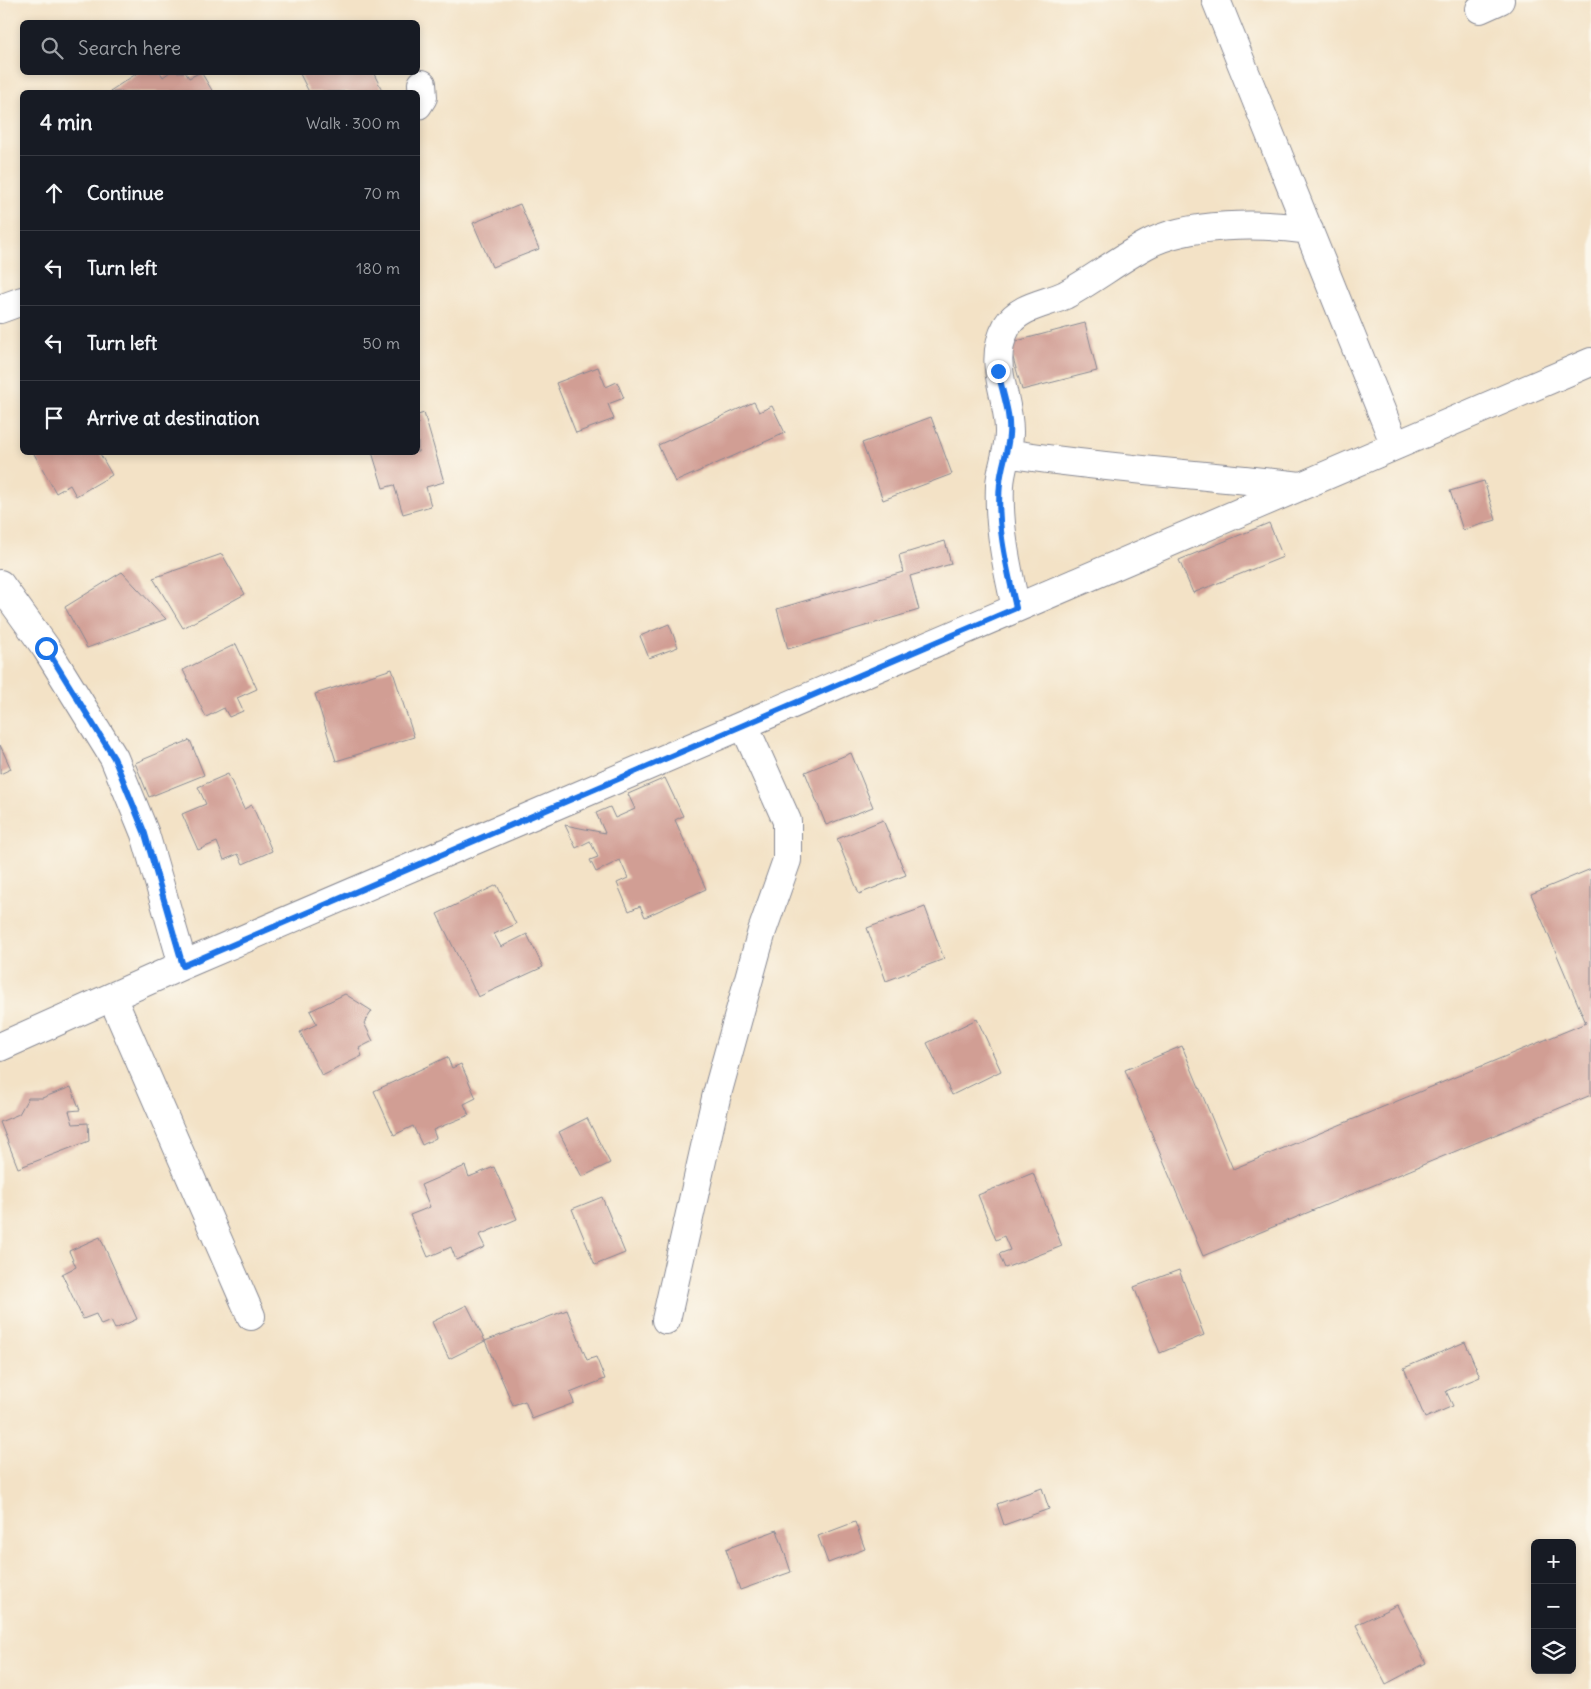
<!DOCTYPE html>
<meta charset="utf-8">
<style>
body{margin:0;font-family:Delius,sans-serif;background:#20242c;color:#f1f3f6}
.controls{position:absolute;right:15px;bottom:15px;display:grid;overflow:hidden;border-radius:8px;box-shadow:0 2px 8px #0003}
.controls button{width:45px;height:45px;display:grid;place-items:center;padding:0;border:0;border-bottom:1px solid #363941;background:#171b24;color:#f1f3f6;font:25px sans-serif}
.stop{position:absolute;width:15px;height:15px;margin:-11px;border:4px solid #1a73e8;border-radius:50%;background:#fff}
.stop.end{background:#1a73e8;border-color:#fff;box-shadow:0 1px 5px #0008}
.list{margin:0;padding:0;list-style:none}
h2{display:flex;justify-content:space-between;align-items:center;height:65px;margin:0;padding:0 20px;font-size:21px}
h2 small{font-size:16px;font-weight:400;color:#9ea1a6}
.list li{display:grid;grid-template-columns:32px 1fr auto;gap:15px;align-items:center;box-sizing:border-box;height:75px;padding:0 20px;border-top:1px solid #363941}
.list b{display:block;font-size:19px;white-space:nowrap}
.list em{font-size:16px;font-style:normal;color:#9ea1a6}
.icon{flex:none;width:28px;height:28px;fill:none;stroke:currentColor;stroke-width:2;stroke-linecap:round;stroke-linejoin:round}
.map{position:relative;flex:none;width:1591px;height:1689px;overflow:hidden}
.search{position:absolute;background:#171b24;box-shadow:0 2px 8px #0003;left:20px;top:20px;width:400px;height:55px;display:flex;align-items:center;gap:12px;box-sizing:border-box;padding:0 18px;border-radius:8px;color:#9ea1a6;font-size:19px}
.panel{position:absolute;background:#171b24;box-shadow:0 2px 8px #0003;left:20px;top:90px;width:400px;height:365px;border-radius:8px}
.map>svg:first-child{display:block}
.building{fill:#d19e94}
.lines{fill:none;stroke-linecap:round;stroke-linejoin:round}
.minor-casing{stroke:#878892;stroke-width:30}
.minor{stroke:#fff;stroke-width:28}
.route{stroke:#1a73e8;stroke-width:6}
</style>
<div class="map">
<svg width="1591" height="1689" viewBox="0 0 1591 1689">
<rect width="100%" height="100%" fill="#fbf7ec"/>
<filter id="ink" filterUnits="userSpaceOnUse"><feTurbulence type="fractalNoise" baseFrequency=".02" numOctaves="2"/><feDisplacementMap in="SourceGraphic" scale="10" xChannelSelector="R" yChannelSelector="G"/><feConvolveMatrix kernelMatrix="1 2 1 2 8 2 1 2 1" color-interpolation-filters="sRGB"/></filter>
<filter id="wash" filterUnits="userSpaceOnUse"><feTurbulence type="fractalNoise" baseFrequency=".0096" numOctaves="4" result="noise"/><feDisplacementMap in="SourceGraphic" scale="20" xChannelSelector="R" yChannelSelector="G"/><feGaussianBlur stdDeviation="1.12" result="paint"/><feColorMatrix in="noise" values="0 0 0 0 0 0 0 0 0 0 0 0 0 0 0 0 0 1.4 0 .05"/><feComposite in="paint" operator="in"/></filter>
<g filter="url(#wash)">
<rect width="100%" height="100%" fill="#f3e2c6"/>
<g id="blocks">
<!-- building -->
<path class="building" d="M 139,72 L 160,72 L 163,77 L 170,72 L 185,72 L 189,78 L 201,72 L 213,92 L 111,92 L 110,91 Z
M 299,72 L 373,72 L 383,92 L 309,92 Z
M 520,204 L 539,249 L 492,267 L 473,223 Z
M 1085,323 L 1097,371 L 1022,390 L 1009,343 Z
M 598,367 L 606,387 L 617,382 L 624,398 L 608,404 L 614,419 L 576,433 L 556,383 Z
M 754,402 L 759,412 L 772,406 L 785,433 L 675,482 L 658,445 Z
M 424,413 L 444,482 L 426,487 L 431,506 L 403,514 L 394,485 L 383,488 L 372,452 L 418,452 L 418,415 Z
M 931,417 L 952,474 L 883,500 L 862,443 Z
M 33,452 L 99,452 L 112,475 L 76,496 L 70,485 L 56,493 Z
M 1484,481 L 1496,520 L 1463,530 L 1450,491 Z
M 1269,523 L 1283,557 L 1193,593 L 1179,560 Z
M 945,541 L 951,564 L 910,576 L 919,610 L 788,649 L 777,609 L 903,572 L 899,555 Z
M 222,554 L 245,594 L 183,628 L 153,578 Z
M 122,572 L 166,619 L 87,648 L 65,607 Z
M 669,624 L 678,647 L 649,658 L 640,636 Z
M 236,644 L 257,689 L 237,698 L 243,711 L 229,717 L 224,708 L 206,717 L 183,670 Z
M 392,669 L 414,737 L 336,761 L 315,694 Z
M 190,740 L 204,775 L 149,797 L 135,763 Z
M 0,745 L 11,769 L 0,774 Z
M 851,753 L 873,807 L 826,825 L 805,772 Z
M 228,774 L 244,809 L 252,805 L 272,851 L 243,864 L 238,854 L 224,860 L 217,842 L 198,850 L 182,814 L 206,804 L 198,787 Z
M 665,778 L 683,816 L 675,820 L 706,889 L 645,917 L 640,906 L 629,911 L 617,883 L 628,878 L 620,860 L 596,872 L 590,860 L 598,857 L 590,841 L 576,848 L 565,825 L 605,833 L 596,813 L 610,807 L 615,818 L 635,809 L 628,794 Z
M 883,820 L 906,875 L 859,894 L 837,839 Z
M 1591,869 L 1591,1095 L 1203,1256 L 1125,1070 L 1182,1046 L 1233,1169 L 1586,1023 L 1531,894 Z
M 497,885 L 516,924 L 494,934 L 501,947 L 527,934 L 543,967 L 478,997 L 437,914 Z
M 925,907 L 944,959 L 886,981 L 867,928 Z
M 345,994 L 372,1011 L 364,1023 L 373,1041 L 359,1048 L 362,1056 L 322,1076 L 300,1032 L 317,1024 L 310,1011 Z
M 977,1019 L 1001,1071 L 952,1095 L 927,1043 Z
M 447,1057 L 452,1068 L 461,1064 L 476,1098 L 464,1104 L 469,1115 L 433,1130 L 436,1138 L 422,1145 L 413,1126 L 394,1135 L 374,1091 Z
M 71,1087 L 80,1110 L 69,1111 L 73,1124 L 88,1123 L 89,1141 L 18,1168 L 0,1122 L 19,1114 L 28,1098 L 42,1098 Z
M 587,1118 L 610,1163 L 582,1177 L 559,1132 Z
M 465,1166 L 469,1177 L 494,1167 L 517,1219 L 479,1235 L 485,1247 L 456,1260 L 451,1247 L 428,1257 L 410,1215 L 430,1207 L 421,1185 Z
M 1033,1173 L 1062,1246 L 1005,1268 L 999,1254 L 1010,1250 L 1004,1236 L 996,1240 L 978,1195 Z
M 602,1197 L 625,1253 L 595,1265 L 572,1209 Z
M 100,1237 L 137,1319 L 115,1329 L 111,1321 L 101,1325 L 96,1314 L 83,1319 L 62,1274 L 76,1267 L 69,1251 Z
M 1179,1270 L 1204,1335 L 1160,1353 L 1134,1287 Z
M 467,1305 L 485,1341 L 449,1359 L 432,1322 Z
M 567,1310 L 587,1360 L 596,1357 L 605,1379 L 570,1393 L 574,1403 L 532,1419 L 525,1401 L 513,1405 L 485,1341 Z
M 1465,1342 L 1480,1377 L 1446,1391 L 1453,1406 L 1425,1418 L 1404,1368 Z
M 1042,1488 L 1049,1509 L 1004,1525 L 997,1504 Z
M 855,1522 L 865,1549 L 828,1563 L 818,1536 Z
M 777,1530 L 791,1572 L 740,1590 L 726,1549 Z
M 1397,1605 L 1426,1663 L 1386,1684 L 1356,1625 Z"/>
</g>
</g>
<g filter="url(#ink)">
<use href="#blocks" fill-opacity="0" stroke="#878892" stroke-width="1"/>
<g class="lines">
<!-- minor casing -->
<g class="minor-casing">
<path id="minor" d="M 1216,0 L 1395,445
M 1480,9 L 1500,0
M 418,105 L 423,97 L 422,84
M 0,309 L 22,301
M 1006,453 C 1104,469 1202,474 1300,486
M 0,584 L 46,648 L 114,758 L 145,834 L 183,965
M 1016,608 C 1007,568 998,526 1000,485 C 1001,467 1009,451 1009,433 C 1010,396 986,364 1007,326 C 1019,306 1046,304 1065,295 C 1093,280 1118,260 1146,245 C 1188,222 1262,223 1309,230
M 112,997 L 251,1316
M 0,1047 L 183,965 L 1591,362
M 666,1320 L 716,1098 L 762,931 L 787,860 L 787,821 L 744,725"/>
</g>
<!-- minor -->
<use href="#minor" class="minor"/>
</g>
</g>
<g class="lines" filter="url(#ink)">
<!-- route -->
<path class="route" d="M 46,648 L 114,758 L 145,834 L 183,966 L 1016,608 C 1007,568 996,524 1000,483 C 1001,467 1008,451 1009,435 C 1011,413 1002,392 998,371"/>
</g>
</svg>
<div class="controls">
<button>+</button>
<button>−</button>
<button><svg class="icon" aria-label="layers" viewBox="0 0 24 24"><path d="M12 4l9 5-9 5-9-5zM3 14l9 5 9-5"/></svg></button>
</div>
<div class="stop" style="left:46px;top:648px"></div>
<div class="stop end" style="left:998px;top:371px"></div>
<div class="search"><svg class="icon" aria-label="search" viewBox="0 0 24 24"><circle cx="10" cy="10" r="6"/><path d="M15 15l6 6"/></svg>Search here</div>
<section class="panel">
<h2>4 min<small>Walk · 300 m</small></h2>
<ul class="list">
<li><svg class="icon" aria-label="ahead" viewBox="0 0 24 24"><path d="M12 20V5M6 11l6-6 6 6"/></svg><div><b>Continue</b></div><em>70 m</em></li>
<li><svg class="icon" aria-label="left" viewBox="0 0 24 24"><path d="M17 20v-9H6M10 6l-5 5 5 5"/></svg><div><b>Turn left</b></div><em>180 m</em></li>
<li><svg class="icon" aria-label="left" viewBox="0 0 24 24"><path d="M17 20v-9H6M10 6l-5 5 5 5"/></svg><div><b>Turn left</b></div><em>50 m</em></li>
<li><svg class="icon" aria-label="arrive" viewBox="0 0 24 24"><path d="M6 21V4h12l-3 4 3 4H6"/></svg><div><b>Arrive at destination</b></div></li>
</ul>
</section>
</div>
